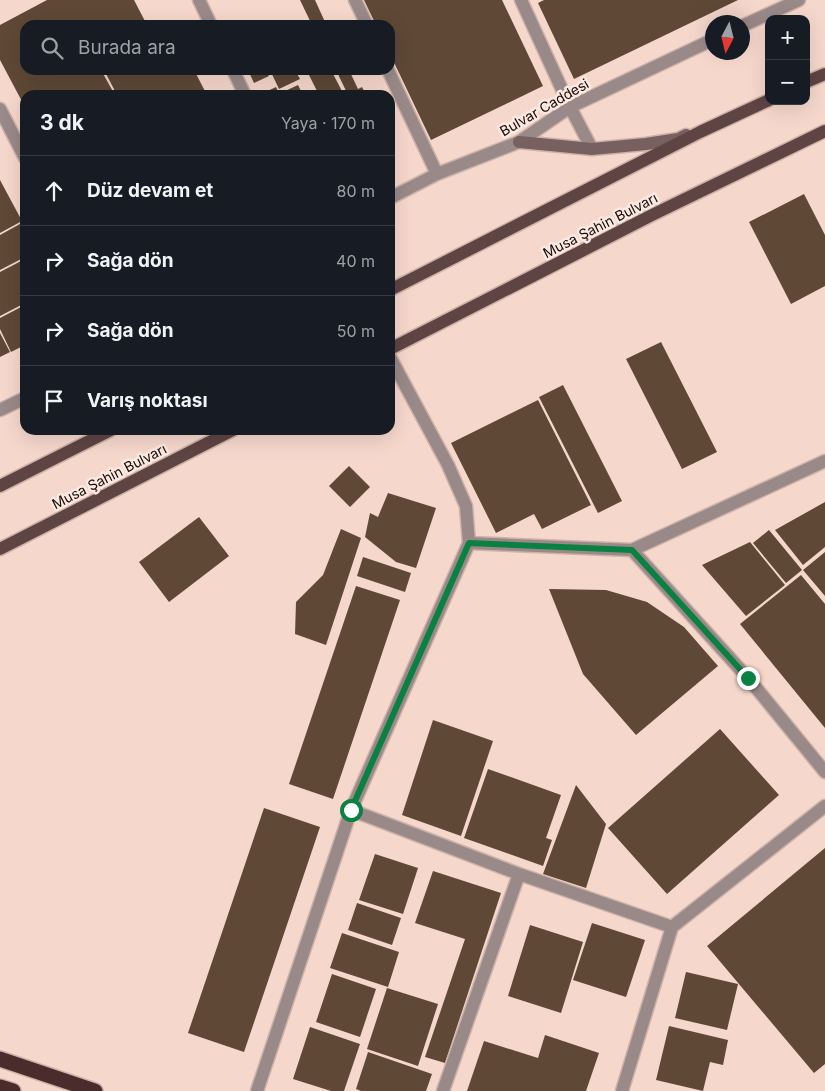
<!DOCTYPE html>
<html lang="tr">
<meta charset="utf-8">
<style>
body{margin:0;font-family:Inter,sans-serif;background:#242831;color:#f1f3f6}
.controls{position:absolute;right:15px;top:15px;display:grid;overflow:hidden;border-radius:10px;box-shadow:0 5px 20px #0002}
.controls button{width:45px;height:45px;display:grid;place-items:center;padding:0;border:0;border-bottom:1px solid #363941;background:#171b24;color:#f1f3f6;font:25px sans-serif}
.compass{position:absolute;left:705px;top:15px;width:45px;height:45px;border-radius:50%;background:#171b24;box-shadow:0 5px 20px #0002;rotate:187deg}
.stop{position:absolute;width:15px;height:15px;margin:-11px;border:4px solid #0b8043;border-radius:50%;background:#fff}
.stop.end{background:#0b8043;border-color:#fff;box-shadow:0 1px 5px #0008}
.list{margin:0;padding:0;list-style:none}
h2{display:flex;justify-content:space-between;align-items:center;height:65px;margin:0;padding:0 20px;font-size:21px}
h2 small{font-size:16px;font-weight:400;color:#9ea1a6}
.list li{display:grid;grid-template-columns:32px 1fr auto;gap:15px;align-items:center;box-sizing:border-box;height:70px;padding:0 20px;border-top:1px solid #363941}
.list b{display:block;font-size:19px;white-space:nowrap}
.list em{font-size:16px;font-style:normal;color:#9ea1a6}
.icon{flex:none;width:28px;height:28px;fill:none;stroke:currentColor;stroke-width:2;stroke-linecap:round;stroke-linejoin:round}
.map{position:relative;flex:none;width:825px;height:1091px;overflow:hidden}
.search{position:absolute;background:#171b24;box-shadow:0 5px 20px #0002;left:20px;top:20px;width:375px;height:55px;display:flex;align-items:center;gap:12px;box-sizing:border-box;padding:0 18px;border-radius:15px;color:#9ea1a6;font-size:19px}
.panel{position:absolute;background:#171b24;box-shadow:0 5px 20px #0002;left:20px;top:90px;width:375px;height:345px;border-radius:15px}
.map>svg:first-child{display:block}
.building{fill:#5f4836}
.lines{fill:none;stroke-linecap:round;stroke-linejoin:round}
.street-casing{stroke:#ceb2a9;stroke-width:15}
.secondary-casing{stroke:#ceb2a9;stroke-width:15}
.primary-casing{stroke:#ceb2a9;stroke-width:15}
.highway-casing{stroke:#ceb2a9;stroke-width:18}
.street{stroke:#998988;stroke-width:12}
.secondary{stroke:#77605f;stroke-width:12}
.primary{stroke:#5e4443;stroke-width:12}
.highway{stroke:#492c2b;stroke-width:15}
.route{stroke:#0b8043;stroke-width:6}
.labels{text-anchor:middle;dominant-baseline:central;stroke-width:5;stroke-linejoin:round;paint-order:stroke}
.street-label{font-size:14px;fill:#160c08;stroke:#fbe8e1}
</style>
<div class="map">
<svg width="825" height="1091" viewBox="0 0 825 1091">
<rect width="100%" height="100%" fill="#f6d7cc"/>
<!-- building -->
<path class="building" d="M 47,0 L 134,0 L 147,25 L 25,25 L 25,70 L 101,70 L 115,95 L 25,95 L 25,107 L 0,60 L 0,25 Z
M 300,0 L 315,0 L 325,22 L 320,25 L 312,25 Z
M 364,0 L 502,0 L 543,86 L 431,140 L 390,54 L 390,25 L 376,25 Z
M 544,0 L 738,0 L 574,79 L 538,3 Z
M 104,70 L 194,70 L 207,95 L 117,95 Z
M 248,70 L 266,70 L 269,76 L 254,83 Z
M 270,70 L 295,70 L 300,79 L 279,89 Z
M 318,70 L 331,70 L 344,95 L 319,95 L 309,75 Z
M 336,70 L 349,70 L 358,89 L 362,87 L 366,95 L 348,95 Z
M 298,85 L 303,95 L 284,95 L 283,92 Z
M 276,87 L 280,95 L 259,95 Z
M 0,180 L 22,221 L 0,233 Z
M 804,194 L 825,235 L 825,286 L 791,304 L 749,222 Z
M 20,224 L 25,233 L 25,257 L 0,270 L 0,235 Z
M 25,259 L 25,303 L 0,316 L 0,272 Z
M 25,305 L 25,345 L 11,352 L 0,329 L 0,318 Z
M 0,333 L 10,352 L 0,357 Z
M 661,342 L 717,452 L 682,469 L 626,359 Z
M 563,385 L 622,501 L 598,513 L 539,397 Z
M 538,400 L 591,505 L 542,529 L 534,514 L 496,533 L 451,443 Z
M 349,466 L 370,487 L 350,507 L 329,486 Z
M 388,493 L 436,508 L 416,568 L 396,562 L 365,537 L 370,513 L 378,517 Z
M 825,502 L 825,547 L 803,565 L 775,530 Z
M 199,517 L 229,556 L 169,602 L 139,562 Z
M 341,529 L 361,538 L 326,645 L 295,634 L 296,602 L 323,575 Z
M 769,530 L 802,570 L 786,583 L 753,543 Z
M 750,542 L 785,585 L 746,616 L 702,565 Z
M 825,552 L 825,596 L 803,570 Z
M 363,557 L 411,573 L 405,592 L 357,576 Z
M 801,575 L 825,604 L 825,728 L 740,624 Z
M 356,586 L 400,600 L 333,799 L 289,784 Z
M 549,589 L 606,590 L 647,602 L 684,627 L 718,666 L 636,735 L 583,674 Z
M 433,720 L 493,741 L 461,836 L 402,815 Z
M 720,729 L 779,795 L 667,894 L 608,828 Z
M 488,769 L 561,795 L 546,838 L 552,840 L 543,866 L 464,838 Z
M 576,785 L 606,824 L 586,888 L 543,874 Z
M 264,808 L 320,827 L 244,1052 L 188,1033 Z
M 825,848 L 825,1064 L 814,1073 L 707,946 Z
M 375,854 L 418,868 L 403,914 L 359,900 Z
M 433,871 L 501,893 L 445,1063 L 425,1057 L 465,939 L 415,923 Z
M 357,903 L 401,918 L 392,945 L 348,930 Z
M 592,923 L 645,940 L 626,997 L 573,980 Z
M 530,925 L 583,942 L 561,1013 L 508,996 Z
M 342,933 L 399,952 L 388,987 L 330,968 Z
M 686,972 L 738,984 L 727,1030 L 675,1018 Z
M 332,974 L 376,989 L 360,1037 L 316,1022 Z
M 387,988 L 438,1004 L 418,1066 L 367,1049 Z
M 669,1026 L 728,1040 L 723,1065 L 710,1062 L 703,1091 L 656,1080 Z
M 310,1027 L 360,1044 L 344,1091 L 331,1091 L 293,1079 Z
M 545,1035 L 599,1053 L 586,1091 L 467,1091 L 484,1041 L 538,1058 Z
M 368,1052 L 432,1074 L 426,1091 L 361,1091 L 356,1089 Z"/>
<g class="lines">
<!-- street casing -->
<g class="street-casing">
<path id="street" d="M 199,0 L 211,25
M 355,0 L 367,25
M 521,0 L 570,107 L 592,149
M 742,26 L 799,0
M 233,70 L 245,95
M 388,70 L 437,174
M 0,109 L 25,158
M 390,198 L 437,174 L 519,142 L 570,107 L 712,40
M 0,410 L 25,398
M 469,543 L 632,550 L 825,461
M 632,550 L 748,678 L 825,772
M 351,810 L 519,874 L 672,927
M 257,1091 L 351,810 L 469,543 L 466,506 L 448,465 L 390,357
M 443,1091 L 519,874
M 622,1091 L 672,927 L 825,806"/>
</g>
<!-- secondary casing -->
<g class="secondary-casing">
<path id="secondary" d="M 519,142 L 592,149 L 646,144 L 678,139 L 686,135"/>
</g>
<!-- primary casing -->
<g class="primary-casing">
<path id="primary" d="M 806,82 L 825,74
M 390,290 L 700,132 L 769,100
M 390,349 L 652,215 L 825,131
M 0,486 L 111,430
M 0,549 L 233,430"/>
</g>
<!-- highway casing -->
<g class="highway-casing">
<path id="highway" d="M 0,1059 L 95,1091
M 0,1087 L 13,1091"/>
</g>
<!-- street -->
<use href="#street" class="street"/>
<!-- secondary -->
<use href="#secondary" class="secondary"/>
<!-- primary -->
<use href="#primary" class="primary"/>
<!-- highway -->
<use href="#highway" class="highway"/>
</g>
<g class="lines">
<!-- route -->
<path class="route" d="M 351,810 L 469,543 L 632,550 L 748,678"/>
</g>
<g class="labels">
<!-- street labels -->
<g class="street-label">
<text transform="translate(544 107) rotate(-30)">Bulvar Caddesi</text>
<text transform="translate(600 225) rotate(-27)">Musa Şahin Bulvarı</text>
<text transform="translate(109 476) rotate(-27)">Musa Şahin Bulvarı</text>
</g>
</g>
</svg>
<div class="controls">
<button>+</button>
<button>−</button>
</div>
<svg class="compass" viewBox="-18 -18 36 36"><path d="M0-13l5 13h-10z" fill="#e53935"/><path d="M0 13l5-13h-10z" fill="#9ea1a6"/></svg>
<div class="stop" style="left:351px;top:810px"></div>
<div class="stop end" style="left:748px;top:678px"></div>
<div class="search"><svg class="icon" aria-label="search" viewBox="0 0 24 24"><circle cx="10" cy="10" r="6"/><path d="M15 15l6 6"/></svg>Burada ara</div>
<section class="panel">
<h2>3 dk<small>Yaya · 170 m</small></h2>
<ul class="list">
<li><svg class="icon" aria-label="ahead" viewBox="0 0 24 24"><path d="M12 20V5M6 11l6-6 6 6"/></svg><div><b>Düz devam et</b></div><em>80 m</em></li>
<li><svg class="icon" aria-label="right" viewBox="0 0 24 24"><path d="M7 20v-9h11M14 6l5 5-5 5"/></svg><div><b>Sağa dön</b></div><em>40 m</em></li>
<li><svg class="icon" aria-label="right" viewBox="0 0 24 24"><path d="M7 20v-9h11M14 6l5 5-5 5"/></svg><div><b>Sağa dön</b></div><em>50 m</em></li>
<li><svg class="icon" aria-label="arrive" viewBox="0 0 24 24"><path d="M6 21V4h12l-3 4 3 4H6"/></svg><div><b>Varış noktası</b></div></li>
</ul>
</section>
</div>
